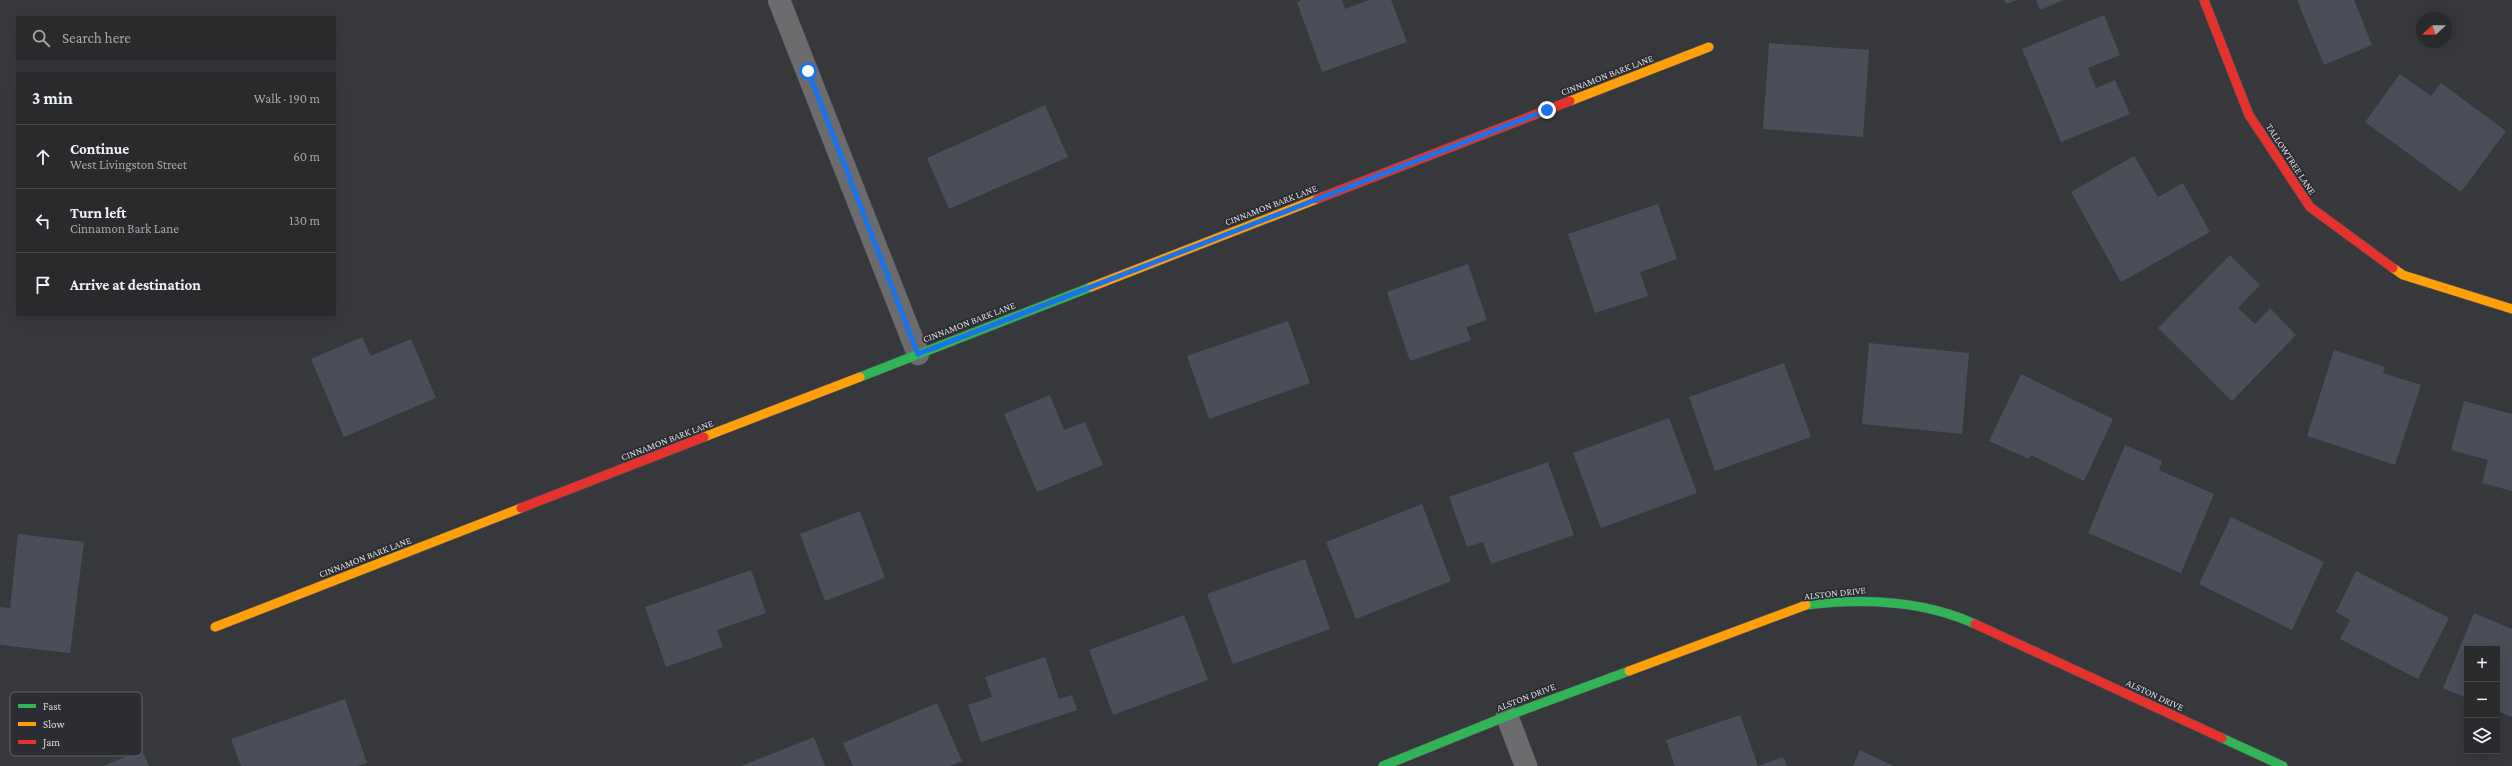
<!DOCTYPE html>
<meta charset="utf-8">
<style>
body{margin:0;font-family:"Crimson Pro",serif;background:#343638;color:#f1f3f6}
.controls{position:absolute;right:12px;bottom:12px;display:grid;overflow:hidden;border-radius:0px;box-shadow:0 4px 16px #0002}
.controls button{width:36px;height:36px;display:grid;place-items:center;padding:0;border:0;border-bottom:1px solid #444648;background:#282a2c;color:#f1f3f6;font:20px sans-serif}
.compass{position:absolute;left:2416px;top:12px;width:36px;height:36px;border-radius:50%;background:#282a2c;box-shadow:0 4px 16px #0002;rotate:249deg}
.stop{position:absolute;width:12px;height:12px;margin:-9px;border:3px solid #1a73e8;border-radius:50%;background:#fff}
.stop.end{background:#1a73e8;border-color:#fff;box-shadow:0 1px 4px #0008}
.list{margin:0;padding:0;list-style:none}
h2{display:flex;justify-content:space-between;align-items:center;height:52px;margin:0;padding:0 16px;font-size:17px}
h2 small{font-size:13px;font-weight:400;color:#a5a7a9}
.list li{display:grid;grid-template-columns:26px 1fr auto;gap:12px;align-items:center;box-sizing:border-box;height:64px;padding:0 16px;border-top:1px solid #444648}
.list b{display:block;font-size:15px;white-space:nowrap}
.list p{margin:0;font-size:13px;white-space:nowrap;color:#a5a7a9}
.list em{font-size:13px;font-style:normal;color:#a5a7a9}
.icon{flex:none;width:22px;height:22px;fill:none;stroke:currentColor;stroke-width:2;stroke-linecap:round;stroke-linejoin:round}
.map{position:relative;flex:none;width:2512px;height:766px;overflow:hidden}
.search{position:absolute;background:#282a2c;box-shadow:0 4px 16px #0002;left:16px;top:16px;width:320px;height:44px;display:flex;align-items:center;gap:10px;box-sizing:border-box;padding:0 14px;border-radius:0px;color:#a5a7a9;font-size:15px}
.panel{position:absolute;background:#282a2c;box-shadow:0 4px 16px #0002;left:16px;top:72px;width:320px;height:244px;border-radius:0px}
.map>svg:first-child{display:block}
.building{fill:#4a4e58}
.lines{fill:none;stroke-linecap:round;stroke-linejoin:round}
.street-casing{stroke:#545558;stroke-width:23}
.fast-casing{stroke:#545558;stroke-width:10}
.slow-casing{stroke:#545558;stroke-width:10}
.jam-casing{stroke:#545558;stroke-width:10}
.street{stroke:#6c6c6e;stroke-width:22}
.fast{stroke:#30b455;stroke-width:9}
.slow{stroke:#ff9f0a;stroke-width:9}
.jam{stroke:#e5322d;stroke-width:9}
.route{stroke:#1a73e8;stroke-width:5}
.labels{text-anchor:middle;dominant-baseline:central;stroke-width:3.5;stroke-linejoin:round;paint-order:stroke}
.street-label{font-size:10px;fill:#dcdde1;stroke:#2b2d32}
.key{fill:#2b2d32;stroke:#606267;stroke-width:1}
.key-label{font-size:11px;fill:#dcdde1}
</style>
<div class="map">
<svg width="2512" height="766" viewBox="0 0 2512 766">
<rect width="100%" height="100%" fill="#36383b"/>
<!-- building -->
<path class="building" d="M 1302,0 L 1342,0 L 1345,9 L 1369,0 L 1391,0 L 1407,42 L 1322,72 L 1297,2 Z
M 2004,0 L 2017,0 L 2006,4 Z
M 2036,0 L 2064,0 L 2040,10 Z
M 2297,0 L 2354,0 L 2372,45 L 2324,65 Z
M 2104,15 L 2120,55 L 2088,68 L 2096,88 L 2115,80 L 2130,114 L 2061,142 L 2022,49 Z
M 1769,43 L 1869,50 L 1863,137 L 1763,129 Z
M 2400,74 L 2431,96 L 2441,83 L 2506,131 L 2461,192 L 2365,122 Z
M 1045,105 L 1068,157 L 949,209 L 927,158 Z
M 2134,156 L 2158,197 L 2183,183 L 2210,232 L 2121,282 L 2071,192 Z
M 1658,204 L 1677,259 L 1640,272 L 1648,296 L 1595,313 L 1568,234 Z
M 2230,255 L 2260,285 L 2238,308 L 2255,324 L 2270,308 L 2296,335 L 2232,401 L 2158,328 Z
M 1468,264 L 1487,320 L 1466,327 L 1471,340 L 1410,361 L 1387,292 Z
M 1288,321 L 1310,383 L 1209,419 L 1187,356 Z
M 362,337 L 371,356 L 411,339 L 436,398 L 344,437 L 311,359 Z
M 1869,343 L 1969,353 L 1962,434 L 1862,424 Z
M 2334,350 L 2385,367 L 2383,373 L 2421,385 L 2395,465 L 2307,436 Z
M 1784,363 L 1811,437 L 1715,471 L 1689,397 Z
M 2021,374 L 2113,419 L 2084,481 L 2031,455 L 2029,459 L 1989,441 Z
M 1050,395 L 1064,430 L 1085,422 L 1103,465 L 1037,492 L 1004,414 Z
M 2464,401 L 2512,414 L 2512,491 L 2482,483 L 2488,460 L 2451,450 Z
M 1669,418 L 1697,493 L 1601,528 L 1573,453 Z
M 2125,445 L 2162,461 L 2159,470 L 2214,494 L 2181,573 L 2088,533 Z
M 1548,462 L 1574,535 L 1491,564 L 1483,542 L 1467,547 L 1449,497 Z
M 1422,504 L 1451,581 L 1356,619 L 1326,542 Z
M 860,511 L 885,578 L 825,601 L 800,534 Z
M 2231,517 L 2324,562 L 2292,630 L 2199,584 Z
M 18,534 L 84,542 L 70,653 L 0,645 L 0,607 L 10,608 Z
M 1305,559 L 1330,629 L 1233,664 L 1207,594 Z
M 751,570 L 766,613 L 717,630 L 723,647 L 666,667 L 645,607 Z
M 2356,571 L 2449,618 L 2418,679 L 2340,639 L 2350,620 L 2336,612 Z
M 2474,613 L 2512,629 L 2512,717 L 2497,711 L 2497,649 L 2467,649 L 2467,698 L 2443,688 Z
M 1184,615 L 1208,680 L 1113,715 L 1089,650 Z
M 1045,657 L 1059,699 L 1072,695 L 1077,710 L 981,742 L 968,705 L 992,697 L 985,677 Z
M 345,699 L 367,763 L 358,766 L 241,766 L 231,739 Z
M 937,703 L 962,761 L 950,766 L 853,766 L 843,743 Z
M 1740,715 L 1758,766 L 1675,766 L 1666,740 Z
M 814,737 L 825,766 L 741,766 Z
M 142,750 L 149,766 L 103,766 Z
M 1860,750 L 1893,766 L 1853,766 Z
M 1783,757 L 1787,766 L 1758,766 Z"/>
<g class="lines">
<!-- street casing -->
<g class="street-casing">
<path id="street" d="M 779,0 L 918,354
M 1507,716 L 1526,766"/>
</g>
<!-- fast casing -->
<g class="fast-casing">
<path id="fast" d="M 860,377 L 1091,287
M 1806,605 C 1863,598 1922,600 1975,624
M 2222,738 L 2283,766
M 1383,766 L 1507,716 L 1629,671"/>
</g>
<!-- slow casing -->
<g class="slow-casing">
<path id="slow" d="M 1570,101 L 1709,47
M 2393,268 L 2403,275 L 2512,309
M 1091,287 L 1317,199
M 704,437 L 860,377
M 215,627 L 521,508
M 1629,671 L 1806,605"/>
</g>
<!-- jam casing -->
<g class="jam-casing">
<path id="jam" d="M 2204,0 L 2249,115 L 2310,207 L 2393,268
M 1317,199 L 1570,101
M 521,508 L 704,437
M 1975,624 L 2222,738"/>
</g>
<!-- street -->
<use href="#street" class="street"/>
<!-- fast -->
<use href="#fast" class="fast"/>
<!-- slow -->
<use href="#slow" class="slow"/>
<!-- jam -->
<use href="#jam" class="jam"/>
</g>
<g class="lines">
<!-- route -->
<path class="route" d="M 808,71 L 918,354 L 1547,110"/>
</g>
<g class="labels">
<!-- street labels -->
<g class="street-label">
<text transform="translate(1607 75) rotate(-21)">CINNAMON BARK LANE</text>
<text transform="translate(2291 159) rotate(57)">TALLOWTREE LANE</text>
<text transform="translate(1271 205) rotate(-21)">CINNAMON BARK LANE</text>
<text transform="translate(969 322) rotate(-21)">CINNAMON BARK LANE</text>
<text transform="translate(667 440) rotate(-21)">CINNAMON BARK LANE</text>
<text transform="translate(365 557) rotate(-21)">CINNAMON BARK LANE</text>
<text transform="translate(1835 593) rotate(-6)">ALSTON DRIVE</text>
<text transform="translate(2155 695) rotate(25)">ALSTON DRIVE</text>
<text transform="translate(1526 697) rotate(-21)">ALSTON DRIVE</text>
</g>
</g>
<!-- legend -->
<rect x="10" y="692" width="132" height="64" rx="6" class="key"/>
<rect x="18" y="704" width="18" height="4" fill="#30b455"/>
<rect x="18" y="722" width="18" height="4" fill="#ff9f0a"/>
<rect x="18" y="740" width="18" height="4" fill="#e5322d"/>
<g class="key-label">
<text x="43" y="710">Fast</text>
<text x="43" y="728">Slow</text>
<text x="43" y="746">Jam</text>
</g>
</svg>
<div class="controls">
<button>+</button>
<button>−</button>
<button><svg class="icon" aria-label="layers" viewBox="0 0 24 24"><path d="M12 4l9 5-9 5-9-5zM3 14l9 5 9-5"/></svg></button>
</div>
<svg class="compass" viewBox="-18 -18 36 36"><path d="M0-13l5 13h-10z" fill="#e53935"/><path d="M0 13l5-13h-10z" fill="#a5a7a9"/></svg>
<div class="stop" style="left:808px;top:71px"></div>
<div class="stop end" style="left:1547px;top:110px"></div>
<div class="search"><svg class="icon" aria-label="search" viewBox="0 0 24 24"><circle cx="10" cy="10" r="6"/><path d="M15 15l6 6"/></svg>Search here</div>
<section class="panel">
<h2>3 min<small>Walk · 190 m</small></h2>
<ul class="list">
<li><svg class="icon" aria-label="ahead" viewBox="0 0 24 24"><path d="M12 20V5M6 11l6-6 6 6"/></svg><div><b>Continue</b><p>West Livingston Street</p></div><em>60 m</em></li>
<li><svg class="icon" aria-label="left" viewBox="0 0 24 24"><path d="M17 20v-9H6M10 6l-5 5 5 5"/></svg><div><b>Turn left</b><p>Cinnamon Bark Lane</p></div><em>130 m</em></li>
<li><svg class="icon" aria-label="arrive" viewBox="0 0 24 24"><path d="M6 21V4h12l-3 4 3 4H6"/></svg><div><b>Arrive at destination</b></div></li>
</ul>
</section>
</div>
